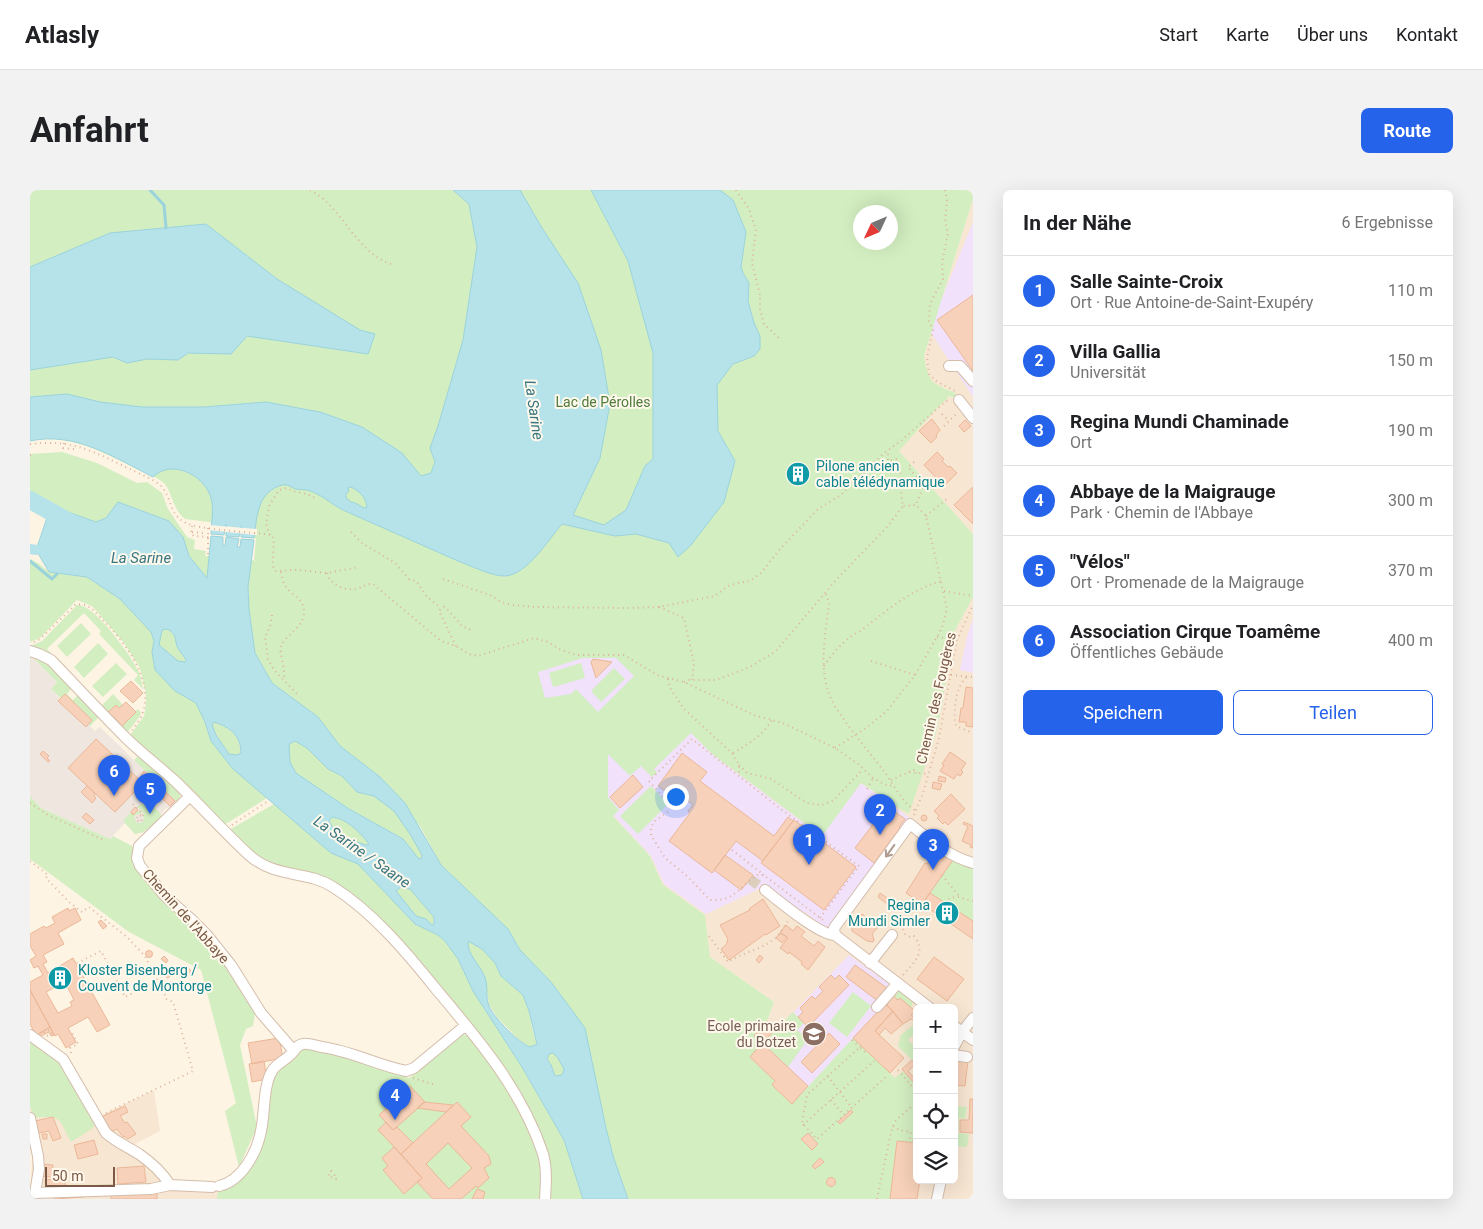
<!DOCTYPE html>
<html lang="de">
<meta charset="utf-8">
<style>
body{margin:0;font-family:Roboto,sans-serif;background:#f2f2f2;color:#202124}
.controls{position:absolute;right:15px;bottom:15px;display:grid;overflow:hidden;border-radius:8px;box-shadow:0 5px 20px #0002}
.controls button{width:45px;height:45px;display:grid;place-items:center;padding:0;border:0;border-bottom:1px solid #e0e0e0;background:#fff;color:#202124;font:25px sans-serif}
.compass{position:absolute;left:823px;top:15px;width:45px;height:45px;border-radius:50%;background:#fff;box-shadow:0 5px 20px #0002;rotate:226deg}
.scale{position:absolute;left:15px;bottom:12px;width:70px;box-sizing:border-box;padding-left:5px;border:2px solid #7a5946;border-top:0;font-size:14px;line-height:18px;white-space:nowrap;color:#7a5946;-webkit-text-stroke:4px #fff8ec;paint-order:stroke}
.you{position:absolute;left:645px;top:606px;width:18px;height:18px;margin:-12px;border:4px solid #fff;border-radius:50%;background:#1a73e8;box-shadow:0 0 0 8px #1a73e833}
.badge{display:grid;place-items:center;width:32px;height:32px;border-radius:50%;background:#2563eb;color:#fff;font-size:16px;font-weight:700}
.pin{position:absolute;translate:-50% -41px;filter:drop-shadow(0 1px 2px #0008)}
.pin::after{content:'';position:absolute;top:26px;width:18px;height:15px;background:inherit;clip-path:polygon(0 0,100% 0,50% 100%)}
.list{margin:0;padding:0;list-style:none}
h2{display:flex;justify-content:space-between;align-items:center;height:65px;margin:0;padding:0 20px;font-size:21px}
h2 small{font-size:16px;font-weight:400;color:#757577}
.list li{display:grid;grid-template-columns:32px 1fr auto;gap:15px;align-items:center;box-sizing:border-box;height:70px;padding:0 20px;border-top:1px solid #e0e0e0}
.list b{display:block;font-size:19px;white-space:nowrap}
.list p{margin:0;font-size:16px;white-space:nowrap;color:#757577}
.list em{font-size:16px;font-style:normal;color:#757577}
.actions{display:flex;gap:10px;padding:15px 20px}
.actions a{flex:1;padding:11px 0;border:1px solid #2563eb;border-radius:8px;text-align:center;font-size:18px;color:#2563eb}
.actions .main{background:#2563eb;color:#fff}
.icon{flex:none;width:28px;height:28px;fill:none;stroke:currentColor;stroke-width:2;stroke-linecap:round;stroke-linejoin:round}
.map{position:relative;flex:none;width:943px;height:1009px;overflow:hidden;border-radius:8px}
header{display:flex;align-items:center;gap:30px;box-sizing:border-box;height:70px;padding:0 25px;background:#fff;border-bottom:1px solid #e0e0e0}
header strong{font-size:24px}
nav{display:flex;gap:28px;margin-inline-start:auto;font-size:18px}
.intro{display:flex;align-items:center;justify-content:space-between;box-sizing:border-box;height:120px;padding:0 30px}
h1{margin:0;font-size:35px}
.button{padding:12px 22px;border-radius:8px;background:#2563eb;color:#fff;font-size:18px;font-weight:700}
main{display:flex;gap:30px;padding:0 30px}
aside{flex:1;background:#fff;border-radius:8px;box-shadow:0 5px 20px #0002}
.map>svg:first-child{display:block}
.residential{fill:#f7e6d2;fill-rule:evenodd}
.industrial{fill:#eee6df}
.education{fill:#f1e1fb}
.green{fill:#d3eec1;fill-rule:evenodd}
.water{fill:#b6e3ea;stroke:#9bd3dd;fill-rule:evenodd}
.pier{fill:#fef4e4}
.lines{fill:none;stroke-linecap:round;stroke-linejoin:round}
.stream{stroke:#9bd3dd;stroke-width:3}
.canal{stroke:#b6e3ea;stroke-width:10}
.river{stroke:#b6e3ea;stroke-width:18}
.building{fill:#f7d1b9;stroke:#ebb797;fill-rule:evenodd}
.minor-tunnel{stroke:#ddcdbc;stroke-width:10;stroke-dasharray:10 5;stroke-linecap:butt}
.minor-casing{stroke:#d4bdab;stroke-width:12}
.path{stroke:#dcb49b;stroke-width:2;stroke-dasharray:1 4;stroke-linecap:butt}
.minor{stroke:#fff;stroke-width:10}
.oneway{stroke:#af9b90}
.labels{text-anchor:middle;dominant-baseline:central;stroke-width:4;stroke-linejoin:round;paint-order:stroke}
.park-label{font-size:14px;fill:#4e7b3b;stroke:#fff8ec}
.culture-label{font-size:14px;fill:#0d838f;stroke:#fff8ec;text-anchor:start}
.street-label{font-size:14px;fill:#7a5946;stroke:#fff8ec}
.education-label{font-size:14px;fill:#785e54;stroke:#fff8ec;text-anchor:end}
.water-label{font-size:15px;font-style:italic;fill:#387681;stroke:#fff8ec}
</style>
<header>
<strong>Atlasly</strong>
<nav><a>Start</a><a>Karte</a><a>Über uns</a><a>Kontakt</a></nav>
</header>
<div class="intro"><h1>Anfahrt</h1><a class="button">Route</a></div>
<main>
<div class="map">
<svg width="943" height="1009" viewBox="0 0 943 1009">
<rect width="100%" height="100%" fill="#fef4e4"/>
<!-- residential -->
<path class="residential" d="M 943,9 L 943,344 L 869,261 L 917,206 L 924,208 L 925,203 L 905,194 L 897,186 L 894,166 Z
M 943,407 L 943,1009 L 774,1009 L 732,853 L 724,846 L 737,831 L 744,812 L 680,767 L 675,725 L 633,695 L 620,666 L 583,626 L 553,468 L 704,580 L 831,593 L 878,624 L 913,511 L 921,448 ZM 887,818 L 924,818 L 924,990 L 887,990 Z
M 124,900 L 130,941 L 99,957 L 140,995 L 188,1000 L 187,1009 L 0,1009 L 2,967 L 0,959 L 0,916 L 4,928 L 23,926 L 28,928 L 64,929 Z"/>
<!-- industrial -->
<path class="industrial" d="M 2,467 L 27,492 L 21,499 L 30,508 L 35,504 L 62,530 L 58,534 L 65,541 L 70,537 L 147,612 L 140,619 L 136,618 L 131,624 L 132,627 L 114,642 L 105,644 L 95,633 L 80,649 L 11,618 L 2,610 L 0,606 L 0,469 Z"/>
<!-- education -->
<path class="education" d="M 943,32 L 943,207 L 899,140 Z
M 943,429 L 943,483 L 930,480 L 937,447 Z
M 553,467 L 586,467 L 682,564 L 791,646 L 831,593 L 880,628 L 877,635 L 799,741 L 775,722 L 770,728 L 731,698 L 676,724 L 634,694 L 621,666 L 582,624 L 514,509 L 507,482 Z
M 819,765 L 868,800 L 857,815 L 856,814 L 762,914 L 742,895 L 745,891 L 720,867 Z"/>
<!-- green -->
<path class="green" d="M 0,0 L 943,0 L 943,9 L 894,166 C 899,194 901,192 925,203 L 927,208 L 917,206 L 918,208 L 908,217 L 869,261 L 943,344 L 943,407 L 921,448 L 913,511 L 905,547 L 880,621 L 878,624 L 831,593 L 792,646 L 682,564 L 661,543 L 624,579 L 627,582 L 622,587 L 611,576 L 600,586 L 578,564 L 578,607 L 589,620 L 583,626 L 620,666 L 633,695 L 675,725 L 680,767 L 744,812 L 737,831 L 724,846 L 733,853 L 763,822 L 774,833 L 767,840 L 778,849 L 758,877 L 733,853 L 720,867 L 745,891 L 742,895 L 762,914 L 823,848 L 865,888 L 873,881 L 887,896 L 887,953 L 867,951 L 860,1009 L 598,1009 L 583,966 L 576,938 L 566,897 L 562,869 L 521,792 L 490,760 L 478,739 L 411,675 L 391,638 L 350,587 L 310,556 L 288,527 L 242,493 L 225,463 L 219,420 L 218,397 L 221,370 L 229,371 L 224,370 L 226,349 L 224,348 L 225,338 L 155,329 C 142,319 142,301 134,293 C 125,286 113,282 103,277 C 70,261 38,243 0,251 ZM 831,22 L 861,22 L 861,52 L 831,52 ZM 553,468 L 586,468 L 604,486 L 568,522 L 546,499 L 541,504 L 515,508 L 508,482 Z
M 32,262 L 67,273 L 107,293 L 117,292 L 132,303 L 138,319 L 157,347 L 165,350 L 164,359 L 176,361 L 175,366 L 180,366 L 177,388 L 159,366 L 153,347 L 139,331 L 88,312 L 76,328 L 66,332 L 21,316 L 0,304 L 0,264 Z
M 0,369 L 8,373 L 19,382 L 57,387 L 90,409 L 121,442 L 124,451 L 122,462 L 145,501 L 166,513 L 170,519 L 181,551 L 203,579 L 237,608 L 194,635 L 103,548 L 101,544 L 114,526 L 116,514 L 116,504 L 110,478 L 94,453 L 62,416 L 47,410 L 10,448 L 0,452 Z
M 47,415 C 64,413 101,466 108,480 C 111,486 112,493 113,499 L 104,490 L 108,485 L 69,444 L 71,441 L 54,423 L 17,459 L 50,493 L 49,495 L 0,456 L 12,451 Z
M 51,433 L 61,444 L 37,467 L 27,456 Z
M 137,439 C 149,445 143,450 149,460 C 151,463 154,466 156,470 L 155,472 L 148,471 L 129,455 L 132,440 Z
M 68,453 L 78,464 L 54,488 L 44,477 Z
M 0,465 L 12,469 L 42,496 L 41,499 L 37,504 L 43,510 L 48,505 L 69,527 L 60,536 L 58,534 L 62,530 L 35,504 L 31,508 L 21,499 L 27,492 L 2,467 L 0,469 Z
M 86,473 L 97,484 L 73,507 L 62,496 Z
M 551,473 L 555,488 L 523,497 L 519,483 Z
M 584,478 L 595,489 L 571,512 L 561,501 Z
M 83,504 L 93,515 L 89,518 L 86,515 L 78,522 L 72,515 Z
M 108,519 L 111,523 L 110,526 L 97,543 L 82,528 L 84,527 L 92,535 Z
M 184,532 C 200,538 210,545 211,563 L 207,565 L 199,564 L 186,545 L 181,534 Z
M 265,551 L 277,558 L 298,579 L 312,586 L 327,602 L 344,606 L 364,621 L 381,644 L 392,665 L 391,669 L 388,668 L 373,649 L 319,619 L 266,583 L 260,572 L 259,554 Z
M 110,564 L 148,599 C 151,604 151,607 147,612 L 104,570 Z
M 621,596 L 638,614 L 608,644 L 590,626 Z
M 0,606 L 11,618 L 80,649 L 83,646 L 102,656 L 105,658 L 105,663 L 202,780 L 222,815 L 225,824 L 223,836 L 216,839 L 210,855 L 227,937 L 209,977 L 195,921 L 206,913 L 171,780 L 99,742 L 0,669 Z
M 112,614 C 120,614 129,619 132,627 L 114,642 L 105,644 L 93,631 L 101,622 L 103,625 L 108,620 L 112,624 L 107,624 L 104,627 L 105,630 L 107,633 L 111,633 L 114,630 L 113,626 L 114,624 L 107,616 Z
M 244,614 L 301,662 L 328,674 L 385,734 L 408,745 L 415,751 L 428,769 L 443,801 L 492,877 L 534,950 L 553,1009 L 519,1009 L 519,988 L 472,875 L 316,703 L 239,674 L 223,664 L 199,640 Z
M 302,627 C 317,628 331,643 340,654 C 325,657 305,644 299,631 Z
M 923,670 L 943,679 L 943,731 L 900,703 Z
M 371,697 L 380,699 L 404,727 L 405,734 L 402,735 L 396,729 L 386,726 L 365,701 Z
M 438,750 L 452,759 L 465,773 L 471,786 L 493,805 L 499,821 L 502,838 L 507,854 L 500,857 L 494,855 L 467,827 L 459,815 L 455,788 L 437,758 Z
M 868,800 L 883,812 L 881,818 L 870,808 L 868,810 L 863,806 Z
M 823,802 L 841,816 L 817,847 L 799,833 Z
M 887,832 L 887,840 L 878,850 L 887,859 L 887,865 L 882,870 L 868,856 L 871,845 Z
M 431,844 C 444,846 450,860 458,870 C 482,904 509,947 511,990 C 512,996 510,1003 510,1009 L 187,1009 L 188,1000 C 235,995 238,918 244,882 L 267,866 L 271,859 L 296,860 L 324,867 L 379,888 Z
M 0,849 L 30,869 L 65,932 L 63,938 L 41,952 C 28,928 33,925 4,928 L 0,916 Z
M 523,863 L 528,868 L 534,879 L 532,885 L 524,886 L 523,879 L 517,869 L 519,864 Z
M 924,916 L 937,917 L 935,929 L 929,928 L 928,943 L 939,944 L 937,957 L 924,956 Z"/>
<!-- water -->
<path class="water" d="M 423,0 L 490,0 L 512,38 L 548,93 L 571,160 L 580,214 L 570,268 L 543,325 L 574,335 L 596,320 L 615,276 L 623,269 L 623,163 L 598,71 L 561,0 L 690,0 L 703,10 L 716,42 L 711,77 L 713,83 L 719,93 L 718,111 L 724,133 L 730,146 L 730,159 L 724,166 L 703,174 L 687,195 L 688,241 L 705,271 L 694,312 L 661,355 L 648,367 L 639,353 L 606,344 L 585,346 L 532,334 C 519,349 497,385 475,386 C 464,387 439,375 428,371 C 390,354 351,337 313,320 C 301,314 290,303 277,300 C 273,299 269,300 266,299 C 260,297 258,294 252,295 C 227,302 227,327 224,348 L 211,347 L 211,336 L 209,347 L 196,346 L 196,334 L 194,345 L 181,344 C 181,332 185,317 180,305 C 172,284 141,269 123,287 C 85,268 45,241 0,251 L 0,207 L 37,204 L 70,212 L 112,217 L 174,217 L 236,212 L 290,222 L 332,237 L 372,263 L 391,286 L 401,283 L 405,272 L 400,258 L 408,236 L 433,150 L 447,57 L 439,14 ZM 321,297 C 329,301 336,307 337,317 L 334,318 L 325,313 L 321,312 L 316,308 L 316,304 L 319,301 L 318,298 Z
M 176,34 L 247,89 L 330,140 L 345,144 L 338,164 L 217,146 L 201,164 L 158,163 L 148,170 L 117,169 L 97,173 L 83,167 L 0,180 L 0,77 L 80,43 Z
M 88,312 L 139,331 L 153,347 L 159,366 L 177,388 L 181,346 L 193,347 L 193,355 L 195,356 L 196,347 L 209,349 L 207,357 L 210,357 L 211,349 L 224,350 L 218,397 L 219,420 L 225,463 L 242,493 L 288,527 L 310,556 L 350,587 L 375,613 L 411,675 L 478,739 L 490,760 L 521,792 L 555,838 L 576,938 L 583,966 L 598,1009 L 553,1009 L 534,950 L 492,877 L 443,801 L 428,769 L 415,751 L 408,745 L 385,734 L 328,674 L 301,663 L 203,579 L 181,551 L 175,532 L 166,513 L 145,501 L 125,480 L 122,462 L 124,451 L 121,442 L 90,409 L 57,387 L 19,382 L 6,360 L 21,316 L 66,332 L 76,328 ZM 137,439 C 149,445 143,451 149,460 C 151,463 154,466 156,470 L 155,472 L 148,471 L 129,455 L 132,440 ZM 184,532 C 200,537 211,546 211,563 L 207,565 L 199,564 L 186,545 L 182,535 ZM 265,551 L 277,558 L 298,579 L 312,586 L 327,602 L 344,606 L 364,621 L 380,644 L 392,665 L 391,669 L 388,668 L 373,649 L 319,619 L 266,583 L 260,572 L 259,554 ZM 302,627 C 316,628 331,643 339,654 L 336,655 C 321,650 306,646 299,631 ZM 371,697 L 380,699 L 404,727 L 404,734 L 402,735 L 396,729 L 386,726 L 366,701 ZM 438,751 L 452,759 L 465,773 L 471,786 L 493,805 L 499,821 L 507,854 L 500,857 C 489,853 464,828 459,816 C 455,807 459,795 454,785 C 449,774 437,764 438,751 ZM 523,863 L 528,868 L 534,879 L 532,885 L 525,886 L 521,875 L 517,869 L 519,864 Z"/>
<!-- pier -->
<path class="pier" d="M 179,335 L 227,339 L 227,345 L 178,340 Z"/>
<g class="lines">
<!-- stream -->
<path class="stream" d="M 120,0 L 134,15 L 136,38
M 0,371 L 22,389 L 27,384"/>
<!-- canal -->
<path class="canal" d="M 0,359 L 6,360"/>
<!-- river -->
<path class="river" d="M 0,310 L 39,332"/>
</g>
<!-- building -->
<path class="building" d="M 943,105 L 943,181 L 907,130 Z
M 902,229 L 910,240 L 906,245 L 907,247 L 901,253 L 889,241 Z
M 935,230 L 941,236 L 934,242 L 929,236 Z
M 907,262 L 914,269 L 912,271 L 918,277 L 920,276 L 927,283 L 914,296 L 894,275 Z
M 772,275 L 777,284 L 763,292 L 758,283 Z
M 943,297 L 943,334 L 924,315 Z
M 563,469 L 582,472 L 566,488 L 561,472 Z
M 101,491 L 113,503 L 103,513 L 90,501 Z
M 936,497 L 943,498 L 943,537 L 936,536 L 936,532 L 929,532 L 931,518 L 933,518 Z
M 35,504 L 62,530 L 56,537 L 28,511 Z
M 96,512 L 106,522 L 92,536 L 84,527 L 82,528 L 77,523 L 86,515 L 89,518 Z
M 66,549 L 113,593 L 85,622 L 38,578 Z
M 13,561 L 19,566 L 17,568 L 20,571 L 18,572 L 10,564 Z
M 920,562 L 936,573 L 931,580 L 933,582 L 930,586 L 927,584 L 924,589 L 910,581 L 914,575 L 912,574 Z
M 652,563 L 677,582 L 670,591 L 744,646 L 758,627 L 763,631 L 733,671 L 706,651 L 682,683 L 639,651 L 660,623 L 658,621 L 663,615 L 657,610 L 653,615 L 628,596 Z
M 114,581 L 145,611 L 140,616 L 116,593 L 118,591 L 111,585 Z
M 603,585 L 613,597 L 590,618 L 580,607 Z
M 909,586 L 916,588 L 915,592 L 908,591 Z
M 903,592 L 912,594 L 910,600 L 902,598 Z
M 57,596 L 65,604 L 64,606 L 66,608 L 62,613 L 51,602 Z
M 921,604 L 935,619 L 918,635 L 915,632 L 913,634 L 907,628 L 909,626 L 904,621 Z
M 857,616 L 875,629 L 869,637 L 870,638 L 844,673 L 825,658 Z
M 105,617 L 108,620 L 103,625 L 101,622 Z
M 56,623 L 64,630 L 60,634 L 52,627 Z
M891 628a3 3 0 1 1 6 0a3 3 0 1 1-6 0Z
M 764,630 L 826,677 L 794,720 L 731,673 Z
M 934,632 L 943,636 L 943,658 L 940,657 L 941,655 L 932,651 L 938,636 L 933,634 Z
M 907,658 L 923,670 L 892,714 L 876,703 L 895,673 L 897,674 Z
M 695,665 L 723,685 L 711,700 L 684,680 Z
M 850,703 L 860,710 L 857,714 L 848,707 Z
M 900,703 L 943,731 L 943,749 L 892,714 Z
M 733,709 L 750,736 L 736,745 L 735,744 L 699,770 L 691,759 L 696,755 L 698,749 L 690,735 L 720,720 L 719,719 Z
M 38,718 L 39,721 L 45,718 L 51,730 L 28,743 L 34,754 L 13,765 L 17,772 L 13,774 L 18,783 L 43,768 L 80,835 L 67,842 L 58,827 L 38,838 L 46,852 L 36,858 L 28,844 L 25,846 L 0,800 L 0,792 L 13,785 L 8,776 L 4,778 L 0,770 L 6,766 L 0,756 L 0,744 L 14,736 L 16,738 L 25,733 L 22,727 ZM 35,792 L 44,810 L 40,812 L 42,816 L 28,823 L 16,802 Z
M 832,724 L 848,737 L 842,744 L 844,750 L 843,752 L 837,751 L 822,741 L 822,738 Z
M 71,730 L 77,736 L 73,739 L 68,732 Z
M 756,735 L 763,741 L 767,736 L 775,742 L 771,746 L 784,756 L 788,751 L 795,757 L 778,780 L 771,774 L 772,772 L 759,762 L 758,764 L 750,758 L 758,748 L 750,742 Z
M 750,743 L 757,747 L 752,753 L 746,748 Z
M115.5 764a3.5 3.5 0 1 1 7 0a3.5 3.5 0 1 1-7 0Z
M 730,765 L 733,768 L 729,773 L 726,770 Z
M 134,766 L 138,770 L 136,773 L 131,769 Z
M 904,767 L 934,789 L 917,811 L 887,789 Z
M 156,775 L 161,781 L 151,789 L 147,783 Z
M 825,775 L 857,798 L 848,811 L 816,787 Z
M 141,781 L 143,785 L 137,788 L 135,784 Z
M 801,785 L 805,789 L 809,785 L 819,795 L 778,837 L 768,827 L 773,822 L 770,818 L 782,806 L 785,809 L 793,801 L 789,797 Z
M 0,800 L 20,837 L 6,845 L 0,834 Z
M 863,806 L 868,810 L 870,808 L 885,821 L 881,825 L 885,828 L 883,830 L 881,829 L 873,834 L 857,815 Z
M 855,814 L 863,821 L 845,841 L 874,868 L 860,883 L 823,848 Z
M 863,821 L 873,834 L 861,844 L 855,838 L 849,845 L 845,841 Z
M 737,831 L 746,839 L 732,853 L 724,846 Z
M 20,837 L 24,845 L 21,846 L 19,842 L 9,847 L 8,845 Z
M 799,843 L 810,854 L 782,883 L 771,872 Z
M 249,848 L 253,868 L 222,874 L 218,853 Z
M 732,853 L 778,896 L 762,914 L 742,895 L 745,891 L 720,867 Z
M 924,869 L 938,870 L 935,896 L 924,895 Z
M 882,870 L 886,874 L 878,881 L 887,891 L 885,894 L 872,879 Z
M 234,871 L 237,889 L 222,892 L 219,874 Z
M 380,896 L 395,912 L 363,940 L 349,925 Z
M 940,909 L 943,909 L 943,943 L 930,942 L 930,930 L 939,930 Z
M 394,912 L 423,915 L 416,922 L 387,918 Z
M 427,912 L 441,927 L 431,936 L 459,966 L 461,974 L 454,978 L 459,988 L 448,998 L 446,996 L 431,1009 L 403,1009 L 387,992 L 392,988 L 371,964 ZM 418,953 L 442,978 L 419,999 L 396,974 Z
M 95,916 L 98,922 L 90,926 L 95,933 L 97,932 L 106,944 L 98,949 L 94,946 L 93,947 L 87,939 L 78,943 L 71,927 Z
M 821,920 L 823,922 L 810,934 L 808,932 Z
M 23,927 L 31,948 L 23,951 L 19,941 L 9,943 L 5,931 Z
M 356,932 L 363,940 L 367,937 L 383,953 L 371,964 L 348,940 Z
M 778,943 L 788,954 L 782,960 L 771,949 Z
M 12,944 L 17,944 L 17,949 L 13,949 Z
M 64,950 L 68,964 L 48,969 L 44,955 Z
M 867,951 L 887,953 L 887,990 L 890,990 L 887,1009 L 860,1009 Z
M 364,957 L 392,988 L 374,1004 L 353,980 L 358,976 L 352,968 Z
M 790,968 L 794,972 L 785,979 L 782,976 Z
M 11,974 L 23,975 L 22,987 L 11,986 Z
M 114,976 L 116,992 L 88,994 L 87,978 Z
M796.5 992a4.5 4.5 0 1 1 9 0a4.5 4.5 0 1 1-9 0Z
M 34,988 L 36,998 L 16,1000 L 15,990 Z
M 447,999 L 455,1002 L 453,1009 L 442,1009 Z
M 127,1002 L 127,1009 L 81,1009 L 81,1005 Z
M 53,1003 L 54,1007 L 25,1009 L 24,1005 Z"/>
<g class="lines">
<!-- minor-tunnel -->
<path class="minor-tunnel" d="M 720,689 L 735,700"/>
<!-- minor casing -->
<g class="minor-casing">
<path id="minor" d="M 919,176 L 930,176 L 943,191
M 929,210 L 943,228
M 0,461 L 9,464 L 21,470 C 46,496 70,522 95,547 C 111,563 130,577 146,592 C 171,616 194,642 219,665 C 246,689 277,680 303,697 C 343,722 377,763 406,799 C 448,849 492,900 513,964 C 517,978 516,994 515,1009
M 160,606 L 109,656 L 107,668 L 110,676 L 135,706 L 162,730 L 177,745 L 201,775 L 231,823 L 264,861
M 735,700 C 749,711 789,745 805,745
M 805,745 L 804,738 L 880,634 C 898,649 920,667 943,673
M 805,745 L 900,818
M 840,773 L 862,745
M 847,817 L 868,793
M 924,836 L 943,850
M 0,845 L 33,869 L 76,943 C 86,952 98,957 109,964 C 122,973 132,982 140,995
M 924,857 L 932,842 L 943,828
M 924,865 L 937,867
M 0,928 L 8,966 L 9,979 L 5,1003
M 189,996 C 212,991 227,962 231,941 C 235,923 233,896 242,881 C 246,874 254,871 259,866 C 265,862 265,855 273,854 C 279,853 286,856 292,857 C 321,861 347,875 376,881 L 384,878 L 436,835
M 5,1003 L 121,999 L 140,995 L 182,997
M 907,1009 L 911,990"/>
</g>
<!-- path -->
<path class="path" d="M 280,0 C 313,17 325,62 361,74
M 706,0 L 719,19 L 726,40 L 722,73 L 730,105 L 730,119 L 734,134 L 751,150
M 915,0 L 917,10 L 915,32 L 918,43 L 912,73 L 913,89 L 900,114 L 899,131 L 903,140 L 897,167 L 899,184 L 906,191 L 925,201
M 912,224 L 919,231
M 914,236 L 928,222
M 34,253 L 33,258 L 45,259
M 0,254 C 44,249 64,262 102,280 C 111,285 125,289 132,297 C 142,309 139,323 154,332 C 167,340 223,342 242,345 C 247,357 239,370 245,381 L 268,380 L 297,383 L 329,377
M 0,265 L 4,266
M 884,272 L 878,277 L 894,295 L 886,315
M 894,295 L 900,289
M 896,326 L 918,308
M 162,336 L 161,344 L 164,346 L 179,347
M 162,342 L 174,343
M 321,342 L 332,353 L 365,373 L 379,389 L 386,391 L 389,395 L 397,407 L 411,418
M 240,345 L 236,334 L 239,316 L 249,300 L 257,298 C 268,305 277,301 287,310
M 178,364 L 178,337
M 251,382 C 252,387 253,393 256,397 C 262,405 274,409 274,421 C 275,437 257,443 251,456 C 248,462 257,478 253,490
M 297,383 L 299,389 C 310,400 324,403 337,394 L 343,394 L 411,451 L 426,456 L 439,464 L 448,466 L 504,448 L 518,452 L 529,459 L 546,465 L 594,465 L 627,485 L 654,492 L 724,525 L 753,533 L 805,558 L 828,574 L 843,588 L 856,595 L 864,596
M 413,389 L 460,405 L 471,412 L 482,415 L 504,417 L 599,418 L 629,417 L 685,406 L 698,396 L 708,393 L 720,391 L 731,383 L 750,359 L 788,319 L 811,305 L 853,264 L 872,250 L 899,226 L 916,211 L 921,210
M 914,401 L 943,406
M 796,404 L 799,413 C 796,441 789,474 798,501 C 804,522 839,561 853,580 C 864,594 871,612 886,621
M 629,417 L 654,428 L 664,474 L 662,490
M 242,425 L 240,437 L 235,447 L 238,469 L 244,480 L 269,506
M 907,447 L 927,450
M 4,452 L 10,449 L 46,414 L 56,415 L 61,418 C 87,443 127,486 112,525 C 110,530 105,536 102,541
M 426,456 L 409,421 L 411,418 L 414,417 L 418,420 L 432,436 L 441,440
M 841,471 L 885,485
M 794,476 C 801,465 810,455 820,447 C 824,444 829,442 833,439 C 858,420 881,399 912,391
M 921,485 L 943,487
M 936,487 C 925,501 924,516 925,533 L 926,536 L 943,543
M 638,489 L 640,498 L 654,519 L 702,563 L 709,575 L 709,586
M 654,492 L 658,490 L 686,490 L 720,477 L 746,461 L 806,390 L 857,337 L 873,316 C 870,300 872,284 867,269 L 858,271 L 858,261
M 805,558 L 836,538 L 857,521 L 885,485 L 912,438 L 917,419 L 896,326 L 886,315 L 873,316
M 703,563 C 720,553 731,547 742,530
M 709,575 L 717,583 L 741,589 L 777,613 L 792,615 L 804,610 L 833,579
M 879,582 L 881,580 L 885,580 L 887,583
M 861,590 L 879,582 L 898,584
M 837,599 L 843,588
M 0,613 L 18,625 L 76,651
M 103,614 L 113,624 L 111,632 L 106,630 L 108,625 L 112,626
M 884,625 L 893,603 L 909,548 L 927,450 L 943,415
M 202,635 L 238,611
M 702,660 L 734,685
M 0,671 L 18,685 L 16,688 L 39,712 L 52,722 L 59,717 L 97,747 L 115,766 L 127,790 L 95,807 L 71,761 L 47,773
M 912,685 L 929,706
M 914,712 C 928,703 928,708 943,711
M 790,728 L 829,676 L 752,620 L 662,549 L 619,591 L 641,616 L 639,621 L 625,631 L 621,637 L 621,645 L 635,668 L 657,686 L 680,710 C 707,712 710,694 729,684 L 735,686 L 793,730
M 679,746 L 698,772 C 713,762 731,760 744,749 C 750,745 754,736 758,731
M 873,785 C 884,772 897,763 884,746 L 880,747 L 875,744 L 873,739 L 876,734
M 883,824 L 884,825 L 887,824
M 14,843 L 21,839
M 17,846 L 23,843
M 822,850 L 830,857
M 835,862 L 830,857 L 777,905 L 772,933 L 787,949 L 858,885
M 41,863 L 40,858 L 48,854 L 41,841
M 868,880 L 887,902
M 798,886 L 822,918
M 383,888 L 405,895
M 801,910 L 814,925
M 76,923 L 163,881 L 143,812 L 136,809 L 134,802 L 136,795 L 133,788 L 127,790
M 773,935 L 844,871
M 863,936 L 869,940 L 881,942 L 880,950 L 887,951
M 301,981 L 307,988 L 306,989 L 298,986 Z
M 847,1009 L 862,938 L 866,930 L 887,912"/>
<!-- minor -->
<use href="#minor" class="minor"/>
</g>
<!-- one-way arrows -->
<defs><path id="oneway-shaft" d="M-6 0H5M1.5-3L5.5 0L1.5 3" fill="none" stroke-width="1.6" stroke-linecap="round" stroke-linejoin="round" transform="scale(1.25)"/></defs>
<use class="oneway" href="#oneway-shaft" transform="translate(860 661) rotate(126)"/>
<!-- icons -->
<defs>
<g id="building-disc" transform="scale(1.25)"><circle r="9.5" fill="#0f9aa8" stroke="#fff8ec"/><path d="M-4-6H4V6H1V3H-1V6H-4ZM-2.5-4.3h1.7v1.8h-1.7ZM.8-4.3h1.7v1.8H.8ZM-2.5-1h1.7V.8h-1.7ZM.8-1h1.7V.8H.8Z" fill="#fff"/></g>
<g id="school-disc" transform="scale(1.25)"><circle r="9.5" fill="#8d6e63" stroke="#fff8ec"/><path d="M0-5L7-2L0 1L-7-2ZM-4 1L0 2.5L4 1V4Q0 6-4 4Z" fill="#fff"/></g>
</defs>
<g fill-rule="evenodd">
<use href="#building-disc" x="768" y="284"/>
<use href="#building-disc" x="917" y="723"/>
<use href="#building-disc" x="30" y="788"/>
<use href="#school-disc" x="784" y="844"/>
</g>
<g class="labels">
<!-- park labels -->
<g class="park-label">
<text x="573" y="212">Lac de Pérolles</text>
</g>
<!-- culture labels -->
<g class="culture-label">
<text x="786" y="276">Pilone ancien<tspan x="786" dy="16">cable télédynamique</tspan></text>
<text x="900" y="715" text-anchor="end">Regina<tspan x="900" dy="16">Mundi Simler</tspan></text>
<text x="48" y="780">Kloster Bisenberg /<tspan x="48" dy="16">Couvent de Montorge</tspan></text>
</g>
<!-- street labels -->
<g class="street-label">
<text transform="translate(906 508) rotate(-77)">Chemin des Fougères</text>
<text transform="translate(156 726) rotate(48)">Chemin de l'Abbaye</text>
</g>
<!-- education labels -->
<g class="education-label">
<text x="766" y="836">Ecole primaire<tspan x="766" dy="16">du Botzet</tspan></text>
</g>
<!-- water labels -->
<g class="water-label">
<text transform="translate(504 220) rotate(82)">La Sarine</text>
<text x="111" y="368">La Sarine</text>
<text transform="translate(332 662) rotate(35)">La Sarine / Saane</text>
</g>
</g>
</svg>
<div class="controls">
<button>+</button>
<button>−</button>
<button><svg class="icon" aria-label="locate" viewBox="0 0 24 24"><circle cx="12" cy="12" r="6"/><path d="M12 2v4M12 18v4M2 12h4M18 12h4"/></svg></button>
<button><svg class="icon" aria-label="layers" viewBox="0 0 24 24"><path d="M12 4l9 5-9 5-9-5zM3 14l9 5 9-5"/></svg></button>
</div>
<svg class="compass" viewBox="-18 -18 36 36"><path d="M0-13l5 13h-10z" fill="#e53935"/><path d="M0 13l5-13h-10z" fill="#757577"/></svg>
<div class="scale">50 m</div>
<div class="you"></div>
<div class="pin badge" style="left:779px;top:675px">1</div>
<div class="pin badge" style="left:850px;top:645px">2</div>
<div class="pin badge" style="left:903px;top:680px">3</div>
<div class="pin badge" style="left:365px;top:930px">4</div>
<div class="pin badge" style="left:120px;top:624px">5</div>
<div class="pin badge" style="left:84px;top:606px">6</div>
</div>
<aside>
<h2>In der Nähe<small>6 Ergebnisse</small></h2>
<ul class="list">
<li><span class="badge">1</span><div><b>Salle Sainte-Croix</b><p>Ort · Rue Antoine-de-Saint-Exupéry</p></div><em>110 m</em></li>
<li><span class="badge">2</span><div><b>Villa Gallia</b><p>Universität</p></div><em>150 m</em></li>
<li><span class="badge">3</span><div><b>Regina Mundi Chaminade</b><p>Ort</p></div><em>190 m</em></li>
<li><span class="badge">4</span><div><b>Abbaye de la Maigrauge</b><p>Park · Chemin de l'Abbaye</p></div><em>300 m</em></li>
<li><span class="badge">5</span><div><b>&quot;Vélos&quot;</b><p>Ort · Promenade de la Maigrauge</p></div><em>370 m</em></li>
<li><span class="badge">6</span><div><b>Association Cirque Toamême</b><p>Öffentliches Gebäude</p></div><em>400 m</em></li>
</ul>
<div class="actions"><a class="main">Speichern</a><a>Teilen</a></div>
</aside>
</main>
